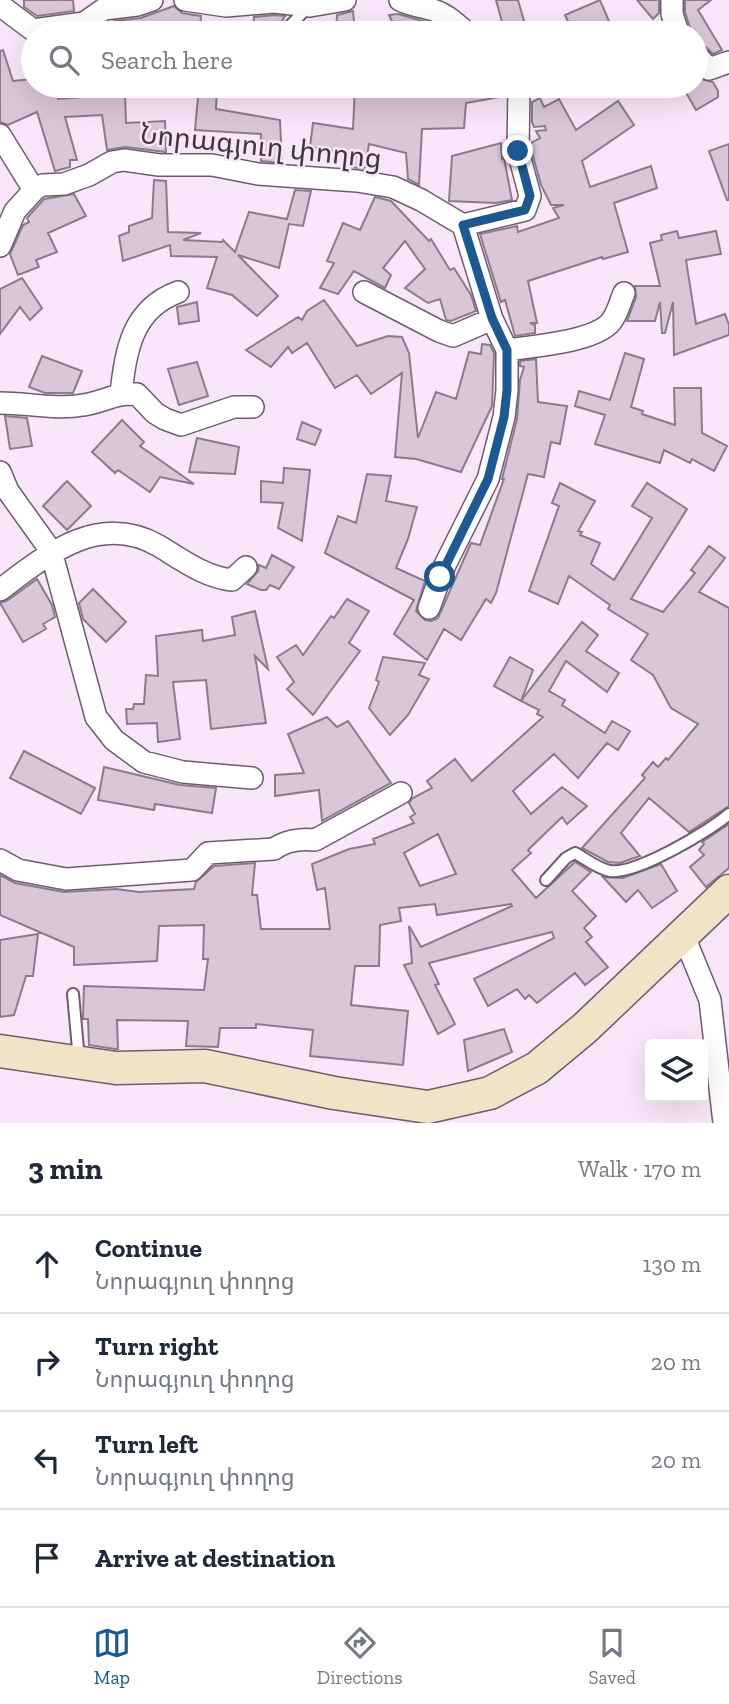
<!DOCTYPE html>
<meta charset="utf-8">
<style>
body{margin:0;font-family:"Zilla Slab","Noto Sans Armenian",serif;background:#f6f6f7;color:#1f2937}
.controls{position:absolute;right:21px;bottom:21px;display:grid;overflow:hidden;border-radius:7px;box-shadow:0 7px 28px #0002}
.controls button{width:63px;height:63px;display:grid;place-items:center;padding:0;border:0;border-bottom:2px solid #e0e1e3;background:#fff;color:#1f2937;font:35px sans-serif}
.stop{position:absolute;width:21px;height:21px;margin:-16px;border:5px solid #1d5990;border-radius:50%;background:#fff}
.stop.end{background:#1d5990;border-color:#fff;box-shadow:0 2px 7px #0008}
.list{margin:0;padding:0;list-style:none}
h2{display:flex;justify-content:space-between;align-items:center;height:91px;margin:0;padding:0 28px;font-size:30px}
h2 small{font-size:23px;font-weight:400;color:#747a83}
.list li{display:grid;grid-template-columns:46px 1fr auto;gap:21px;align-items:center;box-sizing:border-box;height:98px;padding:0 28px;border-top:2px solid #e0e1e3}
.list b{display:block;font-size:26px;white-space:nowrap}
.list p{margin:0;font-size:23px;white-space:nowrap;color:#747a83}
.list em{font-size:23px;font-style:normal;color:#747a83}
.icon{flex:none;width:38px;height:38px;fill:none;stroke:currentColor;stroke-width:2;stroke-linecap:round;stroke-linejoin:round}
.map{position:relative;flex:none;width:729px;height:1123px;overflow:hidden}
.search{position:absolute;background:#fff;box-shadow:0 7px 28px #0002;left:21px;right:21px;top:21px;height:77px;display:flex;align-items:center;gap:18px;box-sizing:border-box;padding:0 24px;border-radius:38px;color:#747a83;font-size:26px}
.sheet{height:483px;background:#fff}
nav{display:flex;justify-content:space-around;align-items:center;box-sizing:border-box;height:98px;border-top:2px solid #e0e1e3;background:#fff;font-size:19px;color:#747a83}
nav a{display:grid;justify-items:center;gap:4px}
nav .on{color:#1d5990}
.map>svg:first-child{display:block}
.building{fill:#d9c6d9;stroke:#8c7a8d;stroke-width:2;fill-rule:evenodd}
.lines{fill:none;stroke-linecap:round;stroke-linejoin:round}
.lane-casing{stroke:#6e5d6f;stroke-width:14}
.street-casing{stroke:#6e5d6f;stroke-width:24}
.secondary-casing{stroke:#6e5d6f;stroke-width:35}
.lane{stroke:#fff;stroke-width:10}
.street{stroke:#fff;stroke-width:21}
.secondary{stroke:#f1e3c6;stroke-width:32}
.route{stroke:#1d5990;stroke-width:9}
.labels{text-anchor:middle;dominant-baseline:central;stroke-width:5;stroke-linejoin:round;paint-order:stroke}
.street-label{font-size:28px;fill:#3f373f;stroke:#fae6fa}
</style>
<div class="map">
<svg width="729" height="1123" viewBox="0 0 729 1123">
<rect width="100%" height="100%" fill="#fae6fa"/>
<!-- building -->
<path class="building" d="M 24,0 L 73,0 L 74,11 L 37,16 L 24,7 Z
M 496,0 L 518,0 L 526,28 L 505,33 Z
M 600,0 L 614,33 L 573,33 L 565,15 Z
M 637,0 L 659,0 L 659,13 L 653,19 Z
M 685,0 L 711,0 L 698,10 L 722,50 L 713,54 L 705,46 L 697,42 L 696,33 L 691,31 L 685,12 Z
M 174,6 L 182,13 L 201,16 L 200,33 L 115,33 L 114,21 L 141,18 Z
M 353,11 L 355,33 L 336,33 L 337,15 Z
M 398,14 L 433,24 L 447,33 L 397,33 L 389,15 Z
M 274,15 L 285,16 L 275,33 L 253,33 L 254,17 Z
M 3,50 L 13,81 L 33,79 L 33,86 L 57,86 L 58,99 L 94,96 L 94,89 L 125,94 L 126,123 L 165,121 L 166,152 L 125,147 L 107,150 L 102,115 L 65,117 L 77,160 L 70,160 L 70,167 L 55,171 L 37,112 L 8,125 L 0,122 L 0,51 Z
M 701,79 L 713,82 L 718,91 L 718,97 L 696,110 L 684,89 L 696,86 L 696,82 Z
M 199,86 L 217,86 L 216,109 L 280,120 L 282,163 L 261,161 L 261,134 L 195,130 Z
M 355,86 L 506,86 L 506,96 L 466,103 L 464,128 L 422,129 L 419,185 L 408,179 L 406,153 L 369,144 L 365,169 L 350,167 L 351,153 L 310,147 L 313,123 L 353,129 Z
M 540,98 L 544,107 L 559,99 L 576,130 L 618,101 L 634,125 L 582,161 L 590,187 L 651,166 L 657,188 L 614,203 L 628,252 L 603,259 L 602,257 L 528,281 L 537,323 L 530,323 L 535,325 L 535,333 L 515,336 L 505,300 L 501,302 L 480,234 L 517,226 L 518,232 L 559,218 L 553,208 L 564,205 L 551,205 L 541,185 L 531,149 L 531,143 L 540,138 L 536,131 L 546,130 L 545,126 L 534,127 L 532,122 L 532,102 Z
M 501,143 L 502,159 L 504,158 L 512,200 L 496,203 L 449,201 L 452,156 Z
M 729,144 L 729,200 L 727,200 L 709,151 Z
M 154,180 L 166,181 L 168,232 L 201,233 L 183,240 L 222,242 L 223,240 L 235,252 L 249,212 L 287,219 L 295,190 L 311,191 L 303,226 L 289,224 L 279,268 L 238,255 L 278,296 L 257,316 L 232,295 L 207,288 L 217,257 L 171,256 L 170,245 L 123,261 L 119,236 L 129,232 L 129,226 L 152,218 Z
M 74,194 L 86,216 L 48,233 L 57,252 L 36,260 L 39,267 L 18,275 L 10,254 L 23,225 L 29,222 L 27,218 L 44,199 Z
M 375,197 L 391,201 L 429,241 L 431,239 L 450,270 L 454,268 L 471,295 L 476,311 L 451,321 L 446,320 L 440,299 L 428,303 L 405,288 L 425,269 L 405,241 L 383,268 L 391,275 L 385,288 L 354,271 L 338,294 L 320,288 L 334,263 L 327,261 L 343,223 L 360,230 Z
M 677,231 L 679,238 L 716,231 L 721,254 L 686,260 L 696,324 L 725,314 L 729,325 L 729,335 L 674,355 L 673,302 L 665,333 L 662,333 L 660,302 L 655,321 L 627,321 L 636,297 L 635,286 L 660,286 L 650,243 L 662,240 L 661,235 Z
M 22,278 L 42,308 L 30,320 L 20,307 L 0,334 L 0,289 Z
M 324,300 L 357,346 L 388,336 L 402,337 L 409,353 L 418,438 L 436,392 L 456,399 L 469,352 L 481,354 L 482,344 L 490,345 L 494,353 L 492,406 L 461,472 L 416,459 L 395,457 L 402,373 L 371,394 L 357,375 L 335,388 L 307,343 L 292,353 L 288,347 L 271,367 L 246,350 L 298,317 L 302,320 L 307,311 Z
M 197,302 L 199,321 L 179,324 L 177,307 Z
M 625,353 L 644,359 L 631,407 L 643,411 L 642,414 L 675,425 L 674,388 L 701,388 L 702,433 L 727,446 L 714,471 L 692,459 L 690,463 L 664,450 L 660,463 L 595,444 L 605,415 L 575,406 L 579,391 L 610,400 Z
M 42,356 L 82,371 L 73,393 L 45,393 L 29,387 Z
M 536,359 L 538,402 L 567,406 L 560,444 L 551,442 L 544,477 L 528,474 L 496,593 L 491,603 L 486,599 L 461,640 L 444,629 L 427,660 L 394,634 L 414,600 L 325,553 L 338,516 L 356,523 L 367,474 L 391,476 L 386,501 L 417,507 L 408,539 L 396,568 L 425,581 L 416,611 L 425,620 L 432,621 L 438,618 L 471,543 L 480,545 L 504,479 L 502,479 L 517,419 L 520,380 L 524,367 L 520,366 L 520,361 Z
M 197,362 L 208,396 L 179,405 L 168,369 Z
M 5,416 L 27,418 L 32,446 L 10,449 Z
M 122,420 L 144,442 L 140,446 L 194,484 L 160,477 L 150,492 L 118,470 L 115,473 L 92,452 Z
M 302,422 L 321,430 L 315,445 L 297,439 Z
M 197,438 L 239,447 L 235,474 L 189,472 Z
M 284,468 L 310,470 L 302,541 L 278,528 L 283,503 L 261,502 L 261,481 L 283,483 Z
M 67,481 L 91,506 L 67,530 L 43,506 Z
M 560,483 L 595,501 L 578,531 L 582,532 L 580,535 L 600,543 L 591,564 L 614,580 L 652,518 L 632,506 L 647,483 L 687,509 L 631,599 L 663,612 L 695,573 L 691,570 L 709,546 L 725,558 L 699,592 L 729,608 L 729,806 L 689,832 L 649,798 L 621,833 L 640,856 L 620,863 L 608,862 L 582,848 L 645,778 L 642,775 L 653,762 L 658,767 L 666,758 L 668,760 L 698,724 L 671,708 L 653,675 L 631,660 L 648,634 L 608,609 L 610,605 L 569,576 L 558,604 L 529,591 L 559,506 L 552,503 Z
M 272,555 L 294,567 L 279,589 L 270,585 L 266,590 L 261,590 L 247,584 L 258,571 L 259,565 L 266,568 Z
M 37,579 L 52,605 L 55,617 L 43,624 L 46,629 L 23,642 L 0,603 L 8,600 Z
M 93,589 L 126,622 L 106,642 L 83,619 L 79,603 Z
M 347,599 L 369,611 L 349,643 L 360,651 L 313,715 L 287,689 L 294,682 L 277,657 L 296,645 L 303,655 L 331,616 L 334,618 Z
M 255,611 L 268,669 L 255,656 L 266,723 L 211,729 L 206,680 L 173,682 L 180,739 L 158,742 L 157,723 L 127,724 L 126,709 L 133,709 L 134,704 L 144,704 L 146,675 L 158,676 L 156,636 L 202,630 L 203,641 L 235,635 L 232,617 Z
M 582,622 L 598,635 L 586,651 L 619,673 L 607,692 L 566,661 L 549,691 L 565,700 L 562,705 L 605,733 L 612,721 L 630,731 L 618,750 L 607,743 L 578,778 L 554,754 L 513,791 L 531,814 L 562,787 L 587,806 L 567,824 L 562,817 L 528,850 L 531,853 L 512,870 L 536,898 L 575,862 L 591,872 L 572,891 L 596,916 L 584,928 L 592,937 L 586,942 L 608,967 L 585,985 L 575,973 L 537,1003 L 529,995 L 525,999 L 517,989 L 488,1006 L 474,979 L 554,938 L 552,932 L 429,963 L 439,984 L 435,985 L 455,1024 L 438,1034 L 404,965 L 412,963 L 409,926 L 421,947 L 512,906 L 511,904 L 437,915 L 435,904 L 399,908 L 401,921 L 380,925 L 379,966 L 355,966 L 351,1005 L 408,1011 L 403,1065 L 310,1056 L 313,1030 L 256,1024 L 256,1028 L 220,1028 L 218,1047 L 186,1046 L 188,1021 L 117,1020 L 118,1049 L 115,1049 L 89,1045 L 88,1019 L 83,1019 L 83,1017 L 84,986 L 204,990 L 208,959 L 203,959 L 204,925 L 159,926 L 157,961 L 74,965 L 74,947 L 0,915 L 0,875 L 15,883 L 64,892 L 116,889 L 139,892 L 194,889 L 196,882 L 214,866 L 255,863 L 252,895 L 257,895 L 261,929 L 330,929 L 325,888 L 317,890 L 312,864 L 349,849 L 375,844 L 373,839 L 414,823 L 410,817 L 415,814 L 409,803 L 413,798 L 432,788 L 427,781 L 455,759 L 472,781 L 543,717 L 537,714 L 539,710 L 521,701 ZM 438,834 L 456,874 L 420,886 L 404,853 Z
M 383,657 L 425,663 L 419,675 L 429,679 L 408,715 L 390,735 L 369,708 L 379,682 L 376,680 Z
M 510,657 L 533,670 L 521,701 L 494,686 Z
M 327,717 L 337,727 L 348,721 L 391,783 L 322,821 L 319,790 L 275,796 L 275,775 L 304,773 L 288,734 Z
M 24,751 L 95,788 L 81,814 L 10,778 Z
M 104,767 L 180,785 L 216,788 L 212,813 L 155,804 L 154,810 L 98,800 Z
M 729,824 L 729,868 L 706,887 L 690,867 L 704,855 L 699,850 L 704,844 L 702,842 Z
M 661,864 L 677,891 L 652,908 L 638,890 L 626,902 L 603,877 L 623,878 Z
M 38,934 L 33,976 L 26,976 L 14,1015 L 0,1017 L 0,940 Z
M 504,1029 L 512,1052 L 468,1071 L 464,1040 Z"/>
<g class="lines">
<!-- lane casing -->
<g class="lane-casing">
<path id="lane" d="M 283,33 L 308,7
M 546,880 L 566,858 L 575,853 C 586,859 598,869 610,871 C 635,875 710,831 729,814
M 73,994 L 79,1060"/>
</g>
<!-- street casing -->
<g class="street-casing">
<path id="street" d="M 185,0 L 226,6 L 274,2 L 310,6 L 345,0
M 400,0 C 411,6 422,6 433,10 C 447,14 456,24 467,33
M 672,0 L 672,14 L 678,33
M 0,8 L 5,9 L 33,30 L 84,23 L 104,9 L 137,5 L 152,0
M 696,55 L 709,69 L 729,62
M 0,135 L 34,190
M 463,225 L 525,210 L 530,196 L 518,151 L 519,86
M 0,246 L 15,211 L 36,188 L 43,185 L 64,184 L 89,175 L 112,162 L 124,160 L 159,165 L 212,165 L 258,174 L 357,181 L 393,187 L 421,200 L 463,225 L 492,319 L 507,350 L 507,390 L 504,417 L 488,479 L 443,569 L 429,608
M 364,292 L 439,331 L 453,336 L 492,319
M 507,350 C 533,346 592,342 610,323 C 617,316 620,302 624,293
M 121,393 C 126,350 132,309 178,292
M 0,403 C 28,403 56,410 83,405 C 105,402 113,393 137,394 L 155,413 L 165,419 L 181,425 L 234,407 L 253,407
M 0,472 L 8,491 L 51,551 L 96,717 L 114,740 L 144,762 L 183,772 L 252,778
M 0,590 C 46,555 99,511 159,546 C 182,560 205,577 232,580 L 246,567
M 0,860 L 18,870 L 66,879 L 192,870 L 208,853 L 274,849 C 285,841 301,838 315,840 L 401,793
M 683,934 L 710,1000 L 724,1123"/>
</g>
<!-- secondary casing -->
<g class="secondary-casing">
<path id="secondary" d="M 0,1051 L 116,1068 L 205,1066 L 334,1093 L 428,1107 L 490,1093 L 537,1068 L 585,1028 L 729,891"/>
</g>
<!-- lane -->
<use href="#lane" class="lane"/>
<!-- street -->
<use href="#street" class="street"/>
<!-- secondary -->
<use href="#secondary" class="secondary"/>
</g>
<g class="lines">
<!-- route -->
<path class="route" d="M 440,577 L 488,479 L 504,417 L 507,390 L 507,350 L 492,318 L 463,225 L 525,210 L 530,196 L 518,151"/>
</g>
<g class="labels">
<!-- street labels -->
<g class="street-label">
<text transform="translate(261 146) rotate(6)">Նորագյուղ փողոց</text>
</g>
</g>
</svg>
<div class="controls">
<button><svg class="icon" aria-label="layers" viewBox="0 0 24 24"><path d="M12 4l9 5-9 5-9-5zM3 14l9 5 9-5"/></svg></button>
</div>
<div class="stop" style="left:440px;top:577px"></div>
<div class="stop end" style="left:518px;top:151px"></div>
<div class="search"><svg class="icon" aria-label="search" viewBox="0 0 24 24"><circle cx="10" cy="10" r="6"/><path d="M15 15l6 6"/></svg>Search here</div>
</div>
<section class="sheet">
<h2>3 min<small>Walk · 170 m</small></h2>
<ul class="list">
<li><svg class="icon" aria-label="ahead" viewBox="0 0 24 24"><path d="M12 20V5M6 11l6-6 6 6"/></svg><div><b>Continue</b><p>Նորագյուղ փողոց</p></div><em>130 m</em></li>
<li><svg class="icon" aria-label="right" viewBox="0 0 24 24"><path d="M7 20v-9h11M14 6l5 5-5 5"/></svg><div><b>Turn right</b><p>Նորագյուղ փողոց</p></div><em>20 m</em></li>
<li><svg class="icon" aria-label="left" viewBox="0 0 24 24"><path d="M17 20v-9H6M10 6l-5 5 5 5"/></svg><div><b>Turn left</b><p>Նորագյուղ փողոց</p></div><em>20 m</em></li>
<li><svg class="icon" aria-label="arrive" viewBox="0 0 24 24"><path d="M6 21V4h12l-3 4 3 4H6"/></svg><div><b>Arrive at destination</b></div></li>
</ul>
</section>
<nav>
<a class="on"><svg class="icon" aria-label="map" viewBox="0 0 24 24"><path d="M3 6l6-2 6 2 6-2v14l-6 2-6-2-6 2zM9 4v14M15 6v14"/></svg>Map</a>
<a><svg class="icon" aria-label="directions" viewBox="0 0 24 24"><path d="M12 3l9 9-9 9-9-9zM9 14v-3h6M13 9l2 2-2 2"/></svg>Directions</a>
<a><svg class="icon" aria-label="saved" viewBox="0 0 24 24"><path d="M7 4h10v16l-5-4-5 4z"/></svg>Saved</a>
</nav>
